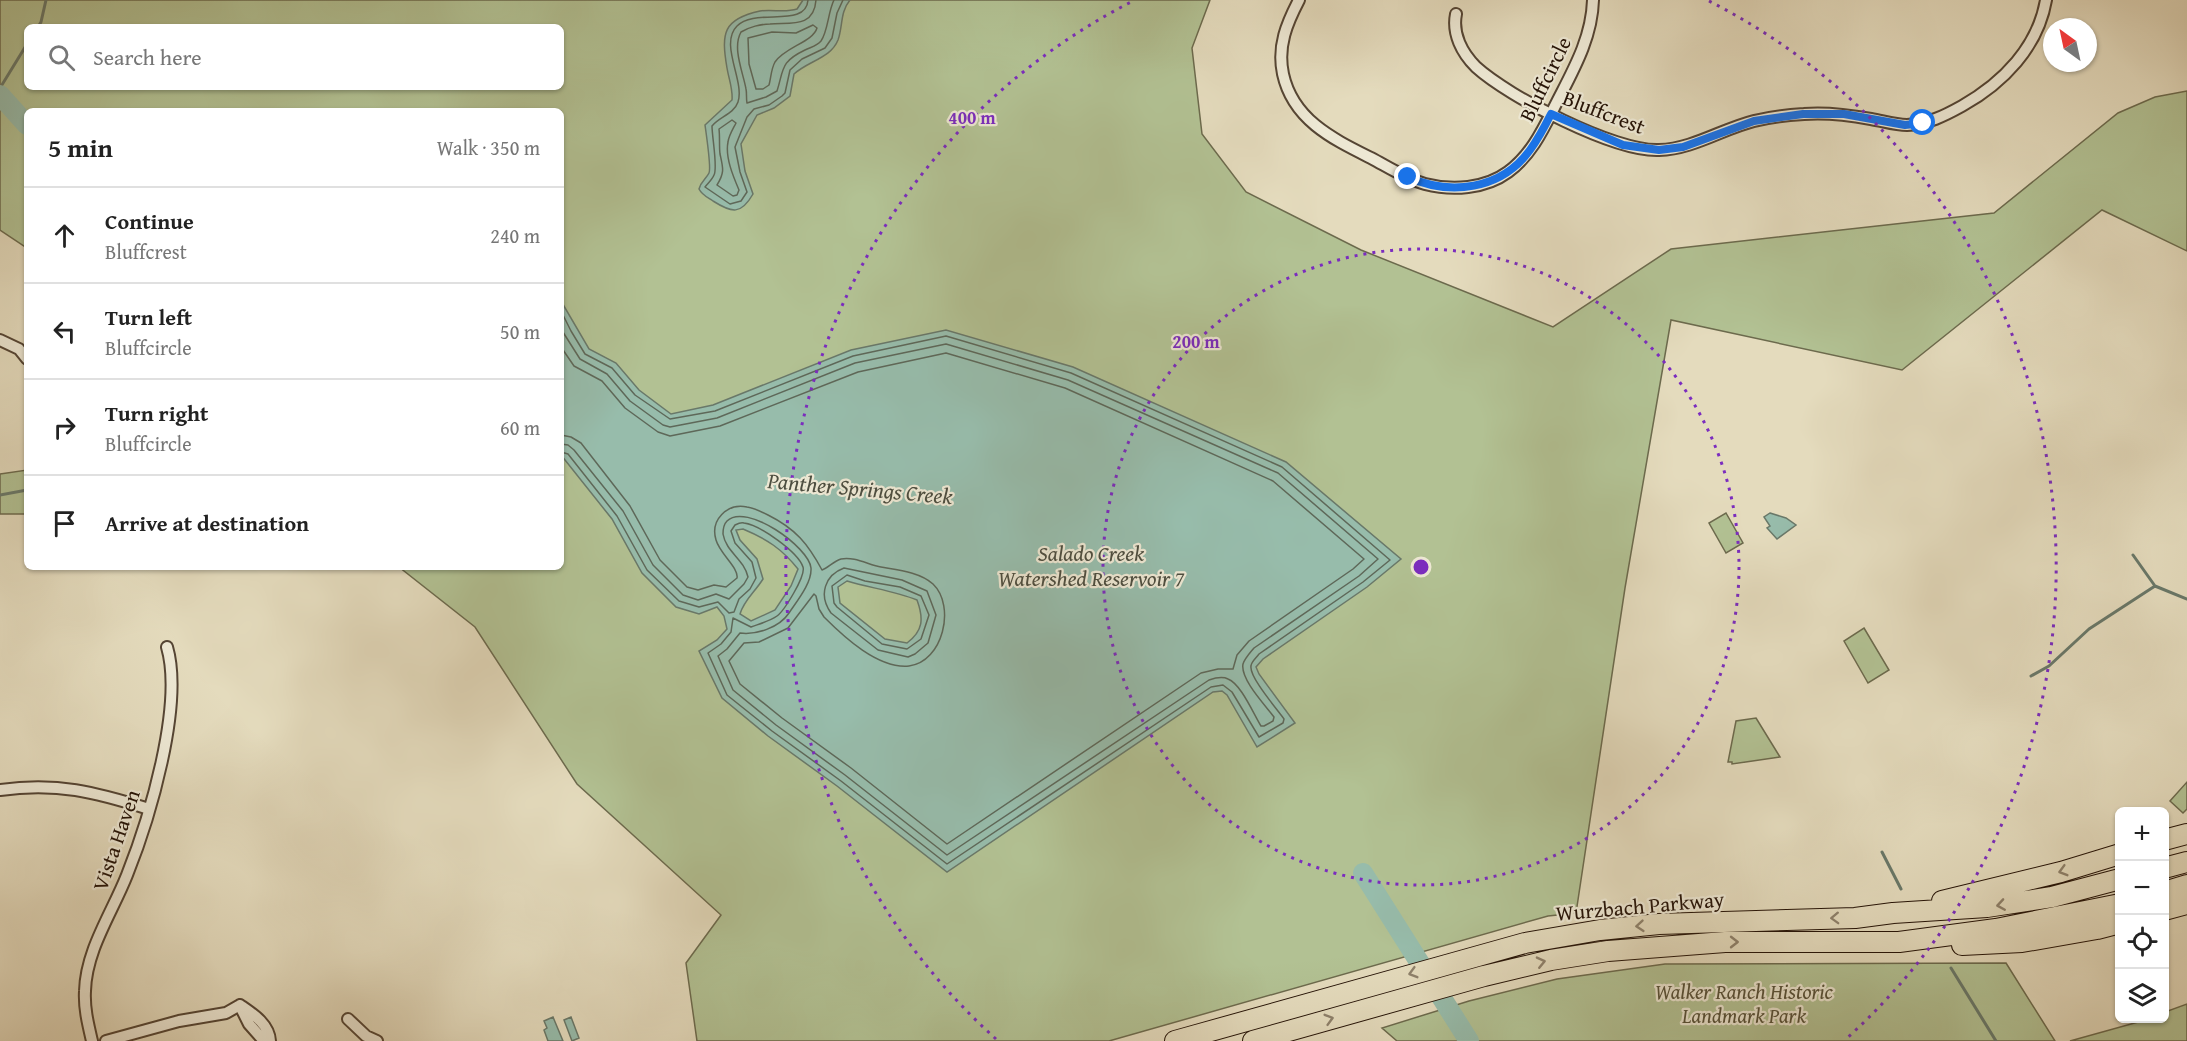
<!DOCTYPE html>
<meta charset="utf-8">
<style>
body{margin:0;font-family:"Gentium Book Plus",serif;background:#f2f2f2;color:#222}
.controls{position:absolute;right:18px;bottom:18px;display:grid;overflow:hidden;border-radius:9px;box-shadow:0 2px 4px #0004}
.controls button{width:54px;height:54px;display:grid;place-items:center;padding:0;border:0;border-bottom:2px solid #e0e0e0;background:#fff;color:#222;font:30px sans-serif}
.compass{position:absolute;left:2043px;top:18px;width:54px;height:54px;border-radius:50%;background:#fff;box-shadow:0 2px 4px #0004;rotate:327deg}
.stop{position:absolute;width:18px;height:18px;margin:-14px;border:4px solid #1a73e8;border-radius:50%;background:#fff}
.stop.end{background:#1a73e8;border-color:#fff;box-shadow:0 2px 6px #0008}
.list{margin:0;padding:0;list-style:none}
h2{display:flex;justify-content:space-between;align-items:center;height:78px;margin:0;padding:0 24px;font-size:26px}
h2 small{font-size:20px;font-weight:400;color:#767676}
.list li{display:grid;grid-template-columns:39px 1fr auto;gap:18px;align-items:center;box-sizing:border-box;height:96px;padding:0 24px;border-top:2px solid #e0e0e0}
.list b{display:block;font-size:22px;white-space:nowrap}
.list p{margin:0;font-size:20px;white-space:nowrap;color:#767676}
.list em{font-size:20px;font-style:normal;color:#767676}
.icon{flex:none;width:33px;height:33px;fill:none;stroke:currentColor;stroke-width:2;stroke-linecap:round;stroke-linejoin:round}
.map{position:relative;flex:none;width:2187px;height:1041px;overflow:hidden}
.search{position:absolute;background:#fff;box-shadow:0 2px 4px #0004;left:24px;top:24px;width:540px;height:66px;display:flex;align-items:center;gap:15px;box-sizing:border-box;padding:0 21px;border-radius:9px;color:#767676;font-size:22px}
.panel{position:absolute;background:#fff;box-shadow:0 2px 4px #0004;left:24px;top:108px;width:540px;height:462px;border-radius:9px}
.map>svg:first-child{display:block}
.green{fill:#b2c193;stroke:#6c6a4d;stroke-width:1.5;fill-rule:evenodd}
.water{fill:#97bcab;stroke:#697869;stroke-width:1.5;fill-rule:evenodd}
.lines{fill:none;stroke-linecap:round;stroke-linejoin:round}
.shore{stroke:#5e6859;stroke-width:1.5}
.stream{stroke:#697869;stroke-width:3}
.river{stroke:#97bcab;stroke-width:20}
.minor-casing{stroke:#554534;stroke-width:14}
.motorway-casing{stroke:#251307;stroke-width:22}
.minor{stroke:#ede8d4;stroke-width:10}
.motorway{stroke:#e4dbbd;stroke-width:20}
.oneway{stroke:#8e816b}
.route{stroke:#1a73e8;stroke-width:8}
.ring{fill:none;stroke:#7b2cbf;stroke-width:3;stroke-dasharray:3 6}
.labels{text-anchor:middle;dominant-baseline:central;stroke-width:4.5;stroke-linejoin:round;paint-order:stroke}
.street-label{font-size:21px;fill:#251307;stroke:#ede8d4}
.park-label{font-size:21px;font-style:italic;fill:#565038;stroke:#ede8d4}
.water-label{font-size:22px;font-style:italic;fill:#4d4e40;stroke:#ede8d4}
.centre{fill:#7b2cbf;stroke:#ede8d4;stroke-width:3}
.ring-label{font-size:18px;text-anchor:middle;font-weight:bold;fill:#7b2cbf;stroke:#ede8d4;stroke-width:4.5;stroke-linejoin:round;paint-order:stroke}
</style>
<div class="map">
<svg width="2187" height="1041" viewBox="0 0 2187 1041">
<rect width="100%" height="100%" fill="#e4dbbd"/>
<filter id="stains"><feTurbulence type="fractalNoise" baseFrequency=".00333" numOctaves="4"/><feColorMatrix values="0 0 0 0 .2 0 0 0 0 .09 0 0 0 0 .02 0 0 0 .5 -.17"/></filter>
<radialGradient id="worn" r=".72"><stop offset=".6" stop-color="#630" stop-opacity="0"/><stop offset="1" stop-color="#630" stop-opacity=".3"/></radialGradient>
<!-- green -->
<path class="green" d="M 0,0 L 1210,0 L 1192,48 L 1202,134 L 1246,192 L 1361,250 L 1553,327 L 1671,249 L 1994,213 L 2118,113 L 2155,97 L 2187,91 L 2187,251 L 2102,210 L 1902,370 L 1671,320 L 1625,588 L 1576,913 L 1548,916 L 1109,1041 L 697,1041 L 686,963 L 721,915 L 577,784 L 475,627 L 399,567 L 561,567 L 561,111 L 27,111 L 27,248 L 0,230 ZM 27,27 L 561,27 L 561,87 L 27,87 Z
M 27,470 L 27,514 L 0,514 L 0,474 Z
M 1726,513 L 1743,543 L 1726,553 L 1709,523 Z
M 1864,628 L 1889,670 L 1868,683 L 1844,641 Z
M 1756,718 L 1780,757 L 1732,764 L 1732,762 L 1728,762 L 1736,721 Z
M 2187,782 L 2187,809 L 2183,813 L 2170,801 Z
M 2006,963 L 2055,1041 L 1397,1041 L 1382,1028 L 1469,1001 L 1557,979 L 1665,964 Z
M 2187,1004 L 2187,1041 L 2070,1041 L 2149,1019 L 2164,1018 L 2165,1012 Z"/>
<!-- water -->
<path class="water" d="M 803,0 L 850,0 C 840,12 843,26 838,40 C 831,58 808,61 794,74 L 790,96 L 774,108 L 757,115 L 741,144 L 745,171 L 753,194 C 741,215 732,213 713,201 C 707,197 702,195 699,189 C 701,181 706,179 709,173 C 711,169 706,132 705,125 L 732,100 C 733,89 729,80 727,68 C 721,33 723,19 760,11 C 772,9 785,13 797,9 Z
M 561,301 L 589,349 L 616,363 L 639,390 L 671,414 L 713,405 L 851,350 L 946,330 L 1073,367 L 1286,462 L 1401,559 L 1367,587 L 1263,659 L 1256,667 L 1259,674 L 1295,723 L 1257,747 L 1227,695 L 1222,691 L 1213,692 L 947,872 L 837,786 L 768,736 L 722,698 L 699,651 L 717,640 L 727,629 L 724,616 L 717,607 L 699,614 L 676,607 L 642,573 L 612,519 L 561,455 ZM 743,529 C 767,539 782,549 798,569 L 791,586 L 775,610 L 751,621 L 740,614 C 744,600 755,592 763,579 L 757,559 L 740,540 L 736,530 ZM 847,581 C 870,588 895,591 917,600 C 924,619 923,631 907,643 L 885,639 L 840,603 L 838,587 Z
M 1770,513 L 1786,518 L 1796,525 L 1777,539 L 1767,528 L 1770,526 L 1764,517 Z
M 553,1017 L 563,1041 L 548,1041 L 544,1030 L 547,1028 L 544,1021 Z
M 571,1017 L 579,1038 L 572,1041 L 564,1020 Z"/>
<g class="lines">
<!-- shore -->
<path class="shore" d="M 808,0 C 806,29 755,7 737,26 C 719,44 745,81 738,102 C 734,114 719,117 712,126 C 712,137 718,168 714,175 C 712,180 708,183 705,187 L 730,204 L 741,201 L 747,192 L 740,172 L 735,147 L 747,117 L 754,109 L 769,105 L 782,96 L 785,93 L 790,70 L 802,59 L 825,48 L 832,38 L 837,13 L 843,0
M 816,0 C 814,29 789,22 770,24 C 761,24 749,27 741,32 C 732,48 743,72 746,89 C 747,94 746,98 747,103 L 766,97 L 777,91 C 784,69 780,62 805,50 C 811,47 817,46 821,41 C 828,31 828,12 834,0
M 813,25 L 817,28 C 813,42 785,47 775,62 C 771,69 771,78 769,85 L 763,89 L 756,89 L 749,64 L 748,38 L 772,32 L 796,33 Z
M 732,120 L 736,123 C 733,129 729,135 728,142 C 725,157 733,176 739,190 L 737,195 L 733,196 L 717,185 C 725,172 723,168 720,154 C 719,146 720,137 719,129 Z
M 561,311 L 571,331 L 585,354 L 612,368 L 635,395 L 670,419 L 715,411 L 853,356 L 946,336 L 1071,373 L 1282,467 L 1390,560 L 1363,582 L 1259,654 C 1256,658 1251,662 1251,666 C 1249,677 1277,709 1284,719 L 1283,723 L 1259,737 L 1232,692 L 1223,685 L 1211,687 L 947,864 L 841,781 L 772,731 L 727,695 L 708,653 L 721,644 L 731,632 L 733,618 L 751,627 C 759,624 770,621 777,616 C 784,611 806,576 803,567 C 798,552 760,525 744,523 C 742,522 737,524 735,525 L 731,531 L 735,543 L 752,562 L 756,578 L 750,589 L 739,599 L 734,612 L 729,613 L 718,602 L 699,607 L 679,601 L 647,570 L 617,516 L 568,454 L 561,452
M 561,329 L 580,359 L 607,374 L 630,401 L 663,425 L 670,427 L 717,418 L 855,363 L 946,344 L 1068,380 L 1278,473 L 1378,559 L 1359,576 L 1254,648 C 1250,653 1245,658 1243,664 C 1240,679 1265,705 1274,717 L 1273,721 L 1264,726 L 1261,726 C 1253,713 1241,684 1228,679 C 1222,676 1215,678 1209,680 L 947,855 L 845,775 L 776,725 L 733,690 L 718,656 L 727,649 L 740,633 C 756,635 779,628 789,613 C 797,601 812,583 811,568 C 809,547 746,502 727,521 C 724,524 723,529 723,534 C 726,552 744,559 748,577 L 744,584 L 729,599 L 716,594 L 698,600 L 683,595 L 653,565 L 623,511 L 574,450 L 568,445 L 561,444
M 561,347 L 574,366 L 602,381 L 625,408 L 658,432 L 670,436 L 720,426 L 858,372 L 946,353 L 1065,388 L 1273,481 L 1364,559 L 1353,569 L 1249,641 L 1237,655 L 1233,669 L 1218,669 L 1201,673 L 947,844 L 851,768 L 782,718 L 740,684 L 729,661 L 744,643 L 759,642 L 788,628 L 814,594 L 816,596 L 819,609 L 824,617 C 844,637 878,669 909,666 C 943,662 956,606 933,584 C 920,572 898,570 881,567 C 869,565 854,556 841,559 C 834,561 828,568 822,570 C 808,544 796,529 768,515 C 762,512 754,508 747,507 C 727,503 710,520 716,540 C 720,554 739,568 737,578 L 726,587 L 714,585 L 698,590 L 687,587 L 660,560 L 630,506 L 581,443 L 571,437 L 561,435
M 844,568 L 902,580 L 927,591 L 936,615 L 928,643 L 915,654 L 908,657 L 878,650 L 831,613 C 818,595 825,575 844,568 Z
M 847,575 L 865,581 L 900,587 L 921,596 L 929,615 L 921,639 L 907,649 L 882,644 L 837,607 L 834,603 L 832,586 Z"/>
<!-- stream -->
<path class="stream" d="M 38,27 L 41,22 L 46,0
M 0,88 L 27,44
M 0,495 L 27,490
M 2133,555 L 2155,586
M 2031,676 L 2049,666 L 2089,629 L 2155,586 L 2187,599
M 1882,852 L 1901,889
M 1951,968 L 1996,1041"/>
<!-- river -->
<path class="river" d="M 0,95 L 27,125
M 1363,873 L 1469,1041"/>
<!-- minor casing -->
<g class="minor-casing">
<path id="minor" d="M 1299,0 C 1287,23 1277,46 1283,74 C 1293,120 1333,139 1371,158 C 1388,167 1406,179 1425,184 C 1452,191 1485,189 1508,172 C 1533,154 1545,125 1559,98 C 1575,67 1592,36 1593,0
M 1456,14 C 1452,34 1462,53 1476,67 C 1509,97 1615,152 1659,150 C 1693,149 1722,129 1754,121 C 1770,117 1788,115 1804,114 C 1827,112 1849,115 1871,119 C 1883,121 1895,125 1907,125 C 1928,124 1944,116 1962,106 C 2003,83 2038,47 2046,0
M 0,340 L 19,349 L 27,359
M 0,790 C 57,782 95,792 149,809
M 240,1005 C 253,1014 269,1024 270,1041
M 240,1006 L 249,1024 L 264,1041
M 348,1019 L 366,1036 L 377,1041
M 92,1041 C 88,1024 84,1008 85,991 C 86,950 112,913 127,875 C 149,820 184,705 167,647
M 106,1041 L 179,1021 L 226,1013 L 240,1005"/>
</g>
<!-- motorway casing -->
<g class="motorway-casing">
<path id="motorway" d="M 2164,840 L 2187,834
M 2164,868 L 2187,862
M 2164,892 L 2187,885
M 1942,901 L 2061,872 L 2120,854
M 2164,910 L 2187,904
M 1962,945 L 2022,942 L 2097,929 L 2120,923
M 1175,1041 L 1525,943 L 1600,930 L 1659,924 L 1855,918 L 1893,913 L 1987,907 L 2052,897 L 2120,879
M 1253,1041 L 1484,976 L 1551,960 L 1608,951 L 1725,942 L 1899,942 L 1996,929 L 2120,904"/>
</g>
<!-- minor -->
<use href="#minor" class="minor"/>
<!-- motorway -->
<use href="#motorway" class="motorway"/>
</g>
<!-- one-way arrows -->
<defs><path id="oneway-chevron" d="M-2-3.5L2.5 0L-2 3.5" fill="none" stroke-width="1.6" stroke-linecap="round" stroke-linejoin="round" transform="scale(1.5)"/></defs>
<g class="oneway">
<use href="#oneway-chevron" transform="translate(2063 871) rotate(164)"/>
<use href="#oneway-chevron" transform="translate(2001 905) rotate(171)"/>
<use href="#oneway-chevron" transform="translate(1835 918) rotate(178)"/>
<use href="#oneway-chevron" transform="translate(1640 926) rotate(175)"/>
<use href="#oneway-chevron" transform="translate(1734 942)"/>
<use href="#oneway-chevron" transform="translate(1541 962) rotate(-13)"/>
<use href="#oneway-chevron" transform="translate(1413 973) rotate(164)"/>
<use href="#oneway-chevron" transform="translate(1329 1019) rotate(-16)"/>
</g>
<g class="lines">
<!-- route -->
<path class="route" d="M 1408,177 C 1450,196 1501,190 1530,150 C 1538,139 1545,126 1551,114 L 1623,145 L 1659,150 L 1683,147 L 1754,121 L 1803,114 L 1844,114 L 1905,125 L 1923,123"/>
</g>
<!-- distance rings -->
<g class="ring">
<circle cx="1421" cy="567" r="318"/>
<path d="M996 1039A635 635 0 0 1 1133 1M1709 1A635 635 0 0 1 1846 1039"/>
</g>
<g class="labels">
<!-- street labels -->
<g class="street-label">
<text transform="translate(1545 79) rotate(-64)">Bluffcircle</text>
<text transform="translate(1604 112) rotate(21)">Bluffcrest</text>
<text transform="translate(116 840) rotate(-71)">Vista Haven</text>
<text transform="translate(1640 906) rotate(-5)">Wurzbach Parkway</text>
</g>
<!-- park labels -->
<g class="park-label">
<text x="1744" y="991">Walker Ranch Historic<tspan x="1744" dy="24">Landmark Park</tspan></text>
</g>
<!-- water labels -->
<g class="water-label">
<text transform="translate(860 488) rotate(5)">Panther Springs Creek</text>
<text x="1091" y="553">Salado Creek<tspan x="1091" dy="25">Watershed Reservoir 7</tspan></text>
</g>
</g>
<circle cx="1421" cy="567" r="9" class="centre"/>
<g class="ring-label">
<text x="972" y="124">400 m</text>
<text x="1196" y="348">200 m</text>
</g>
<rect width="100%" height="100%" filter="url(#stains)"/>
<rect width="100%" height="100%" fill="url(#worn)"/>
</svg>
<div class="controls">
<button>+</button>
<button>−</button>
<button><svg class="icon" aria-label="locate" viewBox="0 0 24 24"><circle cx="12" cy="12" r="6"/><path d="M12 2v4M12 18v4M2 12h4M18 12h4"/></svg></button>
<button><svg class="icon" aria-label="layers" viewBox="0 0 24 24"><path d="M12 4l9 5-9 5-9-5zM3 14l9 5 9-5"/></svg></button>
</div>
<svg class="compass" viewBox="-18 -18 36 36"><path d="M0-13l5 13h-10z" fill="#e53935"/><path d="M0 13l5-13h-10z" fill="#767676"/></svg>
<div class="stop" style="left:1923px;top:123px"></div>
<div class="stop end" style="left:1408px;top:177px"></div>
<div class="search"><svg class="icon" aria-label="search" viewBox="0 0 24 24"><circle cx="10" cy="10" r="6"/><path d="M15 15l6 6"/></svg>Search here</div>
<section class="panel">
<h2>5 min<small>Walk · 350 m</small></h2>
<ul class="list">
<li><svg class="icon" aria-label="ahead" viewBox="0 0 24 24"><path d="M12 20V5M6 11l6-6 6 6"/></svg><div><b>Continue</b><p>Bluffcrest</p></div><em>240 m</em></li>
<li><svg class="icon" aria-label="left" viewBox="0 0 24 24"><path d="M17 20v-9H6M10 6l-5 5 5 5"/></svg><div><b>Turn left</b><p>Bluffcircle</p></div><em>50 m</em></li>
<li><svg class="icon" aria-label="right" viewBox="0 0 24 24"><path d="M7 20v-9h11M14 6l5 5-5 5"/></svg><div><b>Turn right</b><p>Bluffcircle</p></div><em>60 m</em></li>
<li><svg class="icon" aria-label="arrive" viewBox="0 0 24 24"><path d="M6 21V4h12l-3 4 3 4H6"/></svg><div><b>Arrive at destination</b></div></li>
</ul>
</section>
</div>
